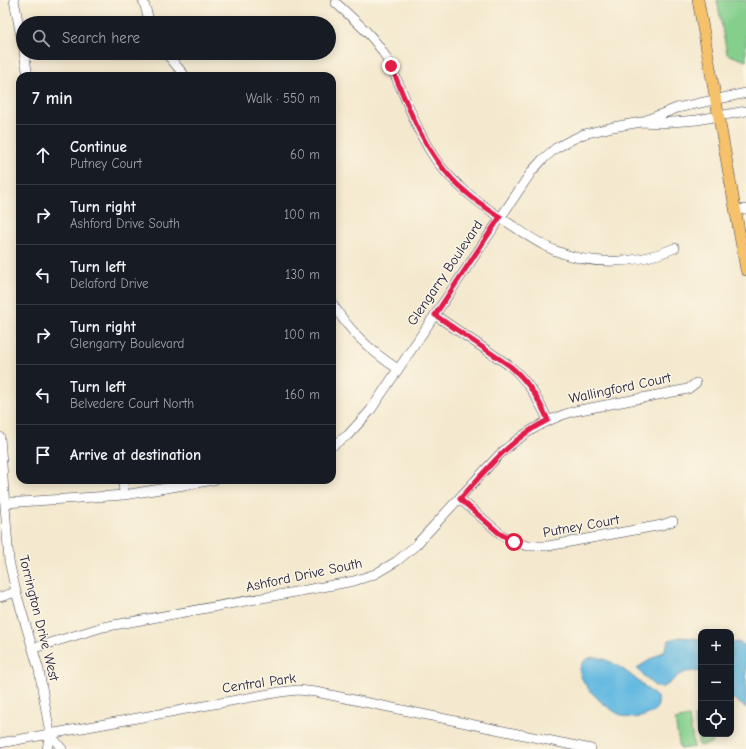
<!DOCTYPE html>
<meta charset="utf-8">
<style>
body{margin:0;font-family:"Comic Neue",sans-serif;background:#242831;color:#f1f3f6}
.controls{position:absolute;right:12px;bottom:12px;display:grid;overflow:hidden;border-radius:8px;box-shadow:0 2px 10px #0003}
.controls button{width:36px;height:36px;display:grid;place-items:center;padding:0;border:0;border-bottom:1px solid #363941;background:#171b24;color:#f1f3f6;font:20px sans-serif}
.stop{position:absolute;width:12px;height:12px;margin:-9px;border:3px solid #e11d48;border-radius:50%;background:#fff}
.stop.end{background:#e11d48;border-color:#fff;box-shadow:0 1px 4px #0008}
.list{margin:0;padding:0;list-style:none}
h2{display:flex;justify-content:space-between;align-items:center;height:52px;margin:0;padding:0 16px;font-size:17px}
h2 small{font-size:13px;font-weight:400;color:#9ea1a6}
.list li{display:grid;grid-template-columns:26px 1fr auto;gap:12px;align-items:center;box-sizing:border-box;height:60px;padding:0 16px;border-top:1px solid #363941}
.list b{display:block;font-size:15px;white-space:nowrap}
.list p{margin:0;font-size:13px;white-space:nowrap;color:#9ea1a6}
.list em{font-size:13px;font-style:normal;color:#9ea1a6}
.icon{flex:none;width:22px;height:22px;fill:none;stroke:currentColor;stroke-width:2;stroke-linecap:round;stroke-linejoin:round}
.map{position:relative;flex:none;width:746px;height:749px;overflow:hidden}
.search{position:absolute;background:#171b24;box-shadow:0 2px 10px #0003;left:16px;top:16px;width:320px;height:44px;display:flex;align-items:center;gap:10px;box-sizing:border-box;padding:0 14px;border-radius:22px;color:#9ea1a6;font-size:15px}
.panel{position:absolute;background:#171b24;box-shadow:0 2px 10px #0003;left:16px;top:72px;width:320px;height:412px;border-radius:12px}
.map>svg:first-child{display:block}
.green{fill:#84cf8c;stroke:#537864}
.water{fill:#65bae1;stroke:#446e8e}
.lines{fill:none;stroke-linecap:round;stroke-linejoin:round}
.minor-casing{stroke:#424051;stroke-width:10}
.major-casing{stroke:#424051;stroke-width:12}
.minor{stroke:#fff;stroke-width:9}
.major{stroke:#f5c16b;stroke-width:11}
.route{stroke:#e11d48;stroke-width:5}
.labels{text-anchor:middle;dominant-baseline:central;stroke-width:3;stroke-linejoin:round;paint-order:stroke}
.street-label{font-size:14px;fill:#22223b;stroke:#fcf5e5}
</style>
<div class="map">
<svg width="746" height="749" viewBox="0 0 746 749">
<rect width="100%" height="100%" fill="#fcf5e5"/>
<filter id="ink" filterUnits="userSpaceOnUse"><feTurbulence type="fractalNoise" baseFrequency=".025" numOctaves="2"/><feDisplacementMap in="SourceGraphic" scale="8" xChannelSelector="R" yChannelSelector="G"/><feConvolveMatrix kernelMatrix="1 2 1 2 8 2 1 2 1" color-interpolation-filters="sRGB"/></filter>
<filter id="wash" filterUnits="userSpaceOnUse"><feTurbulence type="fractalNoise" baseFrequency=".012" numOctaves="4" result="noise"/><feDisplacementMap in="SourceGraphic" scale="16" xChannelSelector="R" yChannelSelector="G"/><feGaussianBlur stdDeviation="0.9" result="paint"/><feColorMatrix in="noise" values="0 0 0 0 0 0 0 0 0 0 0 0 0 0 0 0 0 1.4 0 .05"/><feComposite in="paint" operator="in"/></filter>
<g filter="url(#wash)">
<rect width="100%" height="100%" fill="#f4e9ce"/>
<!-- green -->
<path class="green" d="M 717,0 L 746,0 L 746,61 L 727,54 Z
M 701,716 L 701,734 L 711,734 L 713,743 L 699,746 L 694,717 Z
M 689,717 L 694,747 L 680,749 L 675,720 Z"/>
<!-- water -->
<path class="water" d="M 681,637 L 701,639 L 701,672 C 694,671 686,671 679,675 C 672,680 665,691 655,686 C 648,681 642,674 637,668 L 664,651 L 669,640 Z
M 738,642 L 746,646 L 746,708 L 731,697 L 731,643 Z
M 593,657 C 614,657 641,684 657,697 C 660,703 658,708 652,712 C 645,717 635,719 626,717 C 611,713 573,682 581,665 C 584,660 588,658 593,657 Z"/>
</g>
<g filter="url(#ink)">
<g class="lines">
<!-- minor casing -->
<g class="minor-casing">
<path id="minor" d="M 14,0 L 23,47
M 143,0 L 150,23
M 336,3 C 353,19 372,34 384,54 C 404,88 413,127 436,160 C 454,185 479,203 504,220 C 521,231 538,244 556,251 C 593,266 638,264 675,248
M 24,53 L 28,76
M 166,53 L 185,76
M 644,121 L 677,108 L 746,93
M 736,210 L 746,209
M 332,303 C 349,331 370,351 398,369
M 435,315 L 510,366 C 528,381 538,399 548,420
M 0,437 L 9,561 L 16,592 L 39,670 L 50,734 L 47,749
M 332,446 L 348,435 L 370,411 L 532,171 L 543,159 L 556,148 L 571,140 L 584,134 L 613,127 L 641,122 L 660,123 L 697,120 L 746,111
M 123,480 L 124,495
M 460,499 L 503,536 L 514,542 L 528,546 L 548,546 L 662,525 L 673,521
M 5,503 L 124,495 L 214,480
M 0,597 L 16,592
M 34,648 L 103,627 L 317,588 L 354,581 L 375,574 L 397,561 L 416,545 L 499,455 C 522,434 544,420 575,411 L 688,389 L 696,383
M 50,734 L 62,749
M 0,743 L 280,692 L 298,690 L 316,692 L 591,749"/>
</g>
<!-- major casing -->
<g class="major-casing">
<path id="major" d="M 698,0 L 746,270"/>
</g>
<!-- minor -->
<use href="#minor" class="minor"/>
<!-- major -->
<use href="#major" class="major"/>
</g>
</g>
<g class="lines" filter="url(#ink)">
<!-- route -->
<path class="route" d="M 391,66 C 408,106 422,147 452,179 C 466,194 483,206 500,217 L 435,315 L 510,366 C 528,381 538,398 548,420 C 511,438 487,469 460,499 L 499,533 L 514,542"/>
</g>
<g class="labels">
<!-- street labels -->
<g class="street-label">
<text transform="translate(445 273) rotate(-56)">Glengarry Boulevard</text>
<text transform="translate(620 388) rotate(-12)">Wallingford Court</text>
<text transform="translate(581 526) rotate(-10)">Putney Court</text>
<text transform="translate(304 575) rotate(-12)">Ashford Drive South</text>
<text transform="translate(39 618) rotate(76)">Torrington Drive West</text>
<text transform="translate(259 683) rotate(-8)">Central Park</text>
</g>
</g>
</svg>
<div class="controls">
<button>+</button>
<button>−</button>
<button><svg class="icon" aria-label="locate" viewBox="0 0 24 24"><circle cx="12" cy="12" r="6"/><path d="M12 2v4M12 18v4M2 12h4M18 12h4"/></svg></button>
</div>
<div class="stop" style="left:514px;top:542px"></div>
<div class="stop end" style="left:391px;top:66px"></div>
<div class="search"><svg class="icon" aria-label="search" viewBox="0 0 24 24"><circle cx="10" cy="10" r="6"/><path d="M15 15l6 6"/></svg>Search here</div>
<section class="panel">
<h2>7 min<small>Walk · 550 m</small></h2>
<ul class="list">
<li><svg class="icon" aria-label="ahead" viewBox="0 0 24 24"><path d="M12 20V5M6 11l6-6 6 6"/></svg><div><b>Continue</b><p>Putney Court</p></div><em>60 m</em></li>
<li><svg class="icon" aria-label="right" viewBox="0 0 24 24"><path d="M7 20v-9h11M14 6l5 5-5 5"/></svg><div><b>Turn right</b><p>Ashford Drive South</p></div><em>100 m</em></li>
<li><svg class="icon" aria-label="left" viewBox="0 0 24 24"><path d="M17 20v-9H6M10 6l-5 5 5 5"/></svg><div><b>Turn left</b><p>Delaford Drive</p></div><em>130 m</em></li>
<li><svg class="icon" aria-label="right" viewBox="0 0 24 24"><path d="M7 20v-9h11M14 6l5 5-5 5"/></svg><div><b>Turn right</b><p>Glengarry Boulevard</p></div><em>100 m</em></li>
<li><svg class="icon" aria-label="left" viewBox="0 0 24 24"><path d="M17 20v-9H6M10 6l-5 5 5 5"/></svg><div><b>Turn left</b><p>Belvedere Court North</p></div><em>160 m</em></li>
<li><svg class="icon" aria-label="arrive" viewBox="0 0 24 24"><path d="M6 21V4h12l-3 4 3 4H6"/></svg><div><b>Arrive at destination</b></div></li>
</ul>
</section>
</div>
